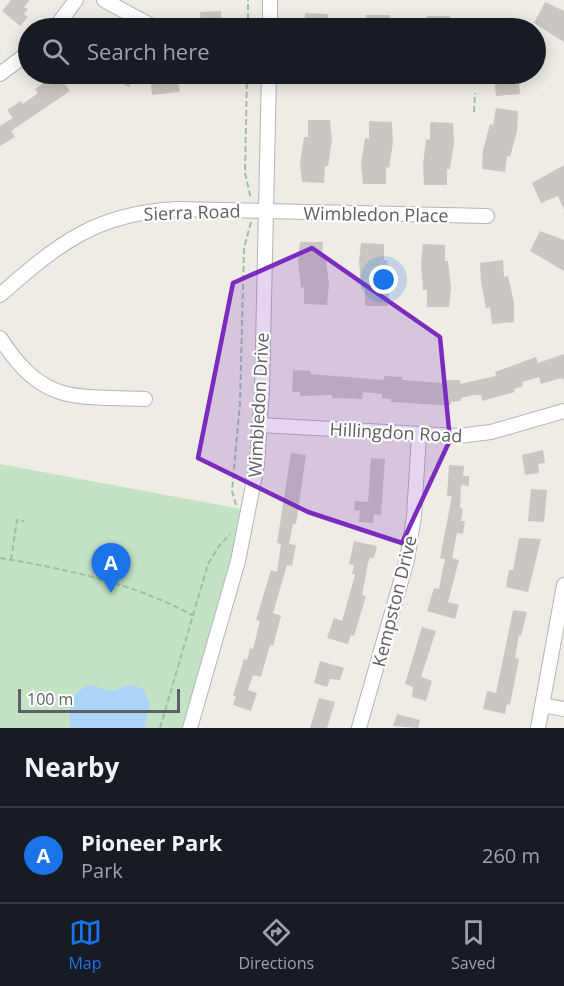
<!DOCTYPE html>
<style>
body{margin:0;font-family:"Open Sans",sans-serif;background:#20242c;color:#f1f3f6}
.scale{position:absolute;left:18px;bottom:15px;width:162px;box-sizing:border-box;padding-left:6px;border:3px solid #5d6064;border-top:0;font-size:16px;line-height:21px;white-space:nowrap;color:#5d6064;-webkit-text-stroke:4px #fff;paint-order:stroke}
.you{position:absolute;left:384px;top:280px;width:21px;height:21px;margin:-15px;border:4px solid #fff;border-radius:50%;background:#1a73e8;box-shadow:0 0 0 9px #1a73e833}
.badge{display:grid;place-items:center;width:39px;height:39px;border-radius:50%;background:#1a73e8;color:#fff;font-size:20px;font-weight:700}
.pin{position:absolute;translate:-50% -50px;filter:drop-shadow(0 2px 3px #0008)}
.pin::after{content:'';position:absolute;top:32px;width:21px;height:18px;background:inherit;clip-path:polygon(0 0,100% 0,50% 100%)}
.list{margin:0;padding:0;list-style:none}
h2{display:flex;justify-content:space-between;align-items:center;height:78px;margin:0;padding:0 24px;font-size:26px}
h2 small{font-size:20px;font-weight:400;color:#9ea1a6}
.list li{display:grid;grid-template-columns:39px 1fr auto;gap:18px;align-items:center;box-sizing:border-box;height:96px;padding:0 24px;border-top:2px solid #363941}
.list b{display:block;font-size:22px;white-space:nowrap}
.list p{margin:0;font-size:20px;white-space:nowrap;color:#9ea1a6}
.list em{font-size:20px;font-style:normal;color:#9ea1a6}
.icon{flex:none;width:33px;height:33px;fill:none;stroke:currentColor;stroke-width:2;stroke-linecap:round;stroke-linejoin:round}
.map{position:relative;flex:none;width:564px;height:728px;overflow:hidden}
.search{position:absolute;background:#171b24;box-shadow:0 3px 15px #0003;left:18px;right:18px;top:18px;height:66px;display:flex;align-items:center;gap:15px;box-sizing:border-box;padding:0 21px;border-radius:33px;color:#9ea1a6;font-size:22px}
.sheet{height:174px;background:#171b24}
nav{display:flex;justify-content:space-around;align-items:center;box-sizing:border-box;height:84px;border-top:2px solid #363941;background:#171b24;font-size:16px;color:#9ea1a6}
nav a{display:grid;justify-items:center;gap:3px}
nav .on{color:#1a73e8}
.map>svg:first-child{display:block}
.green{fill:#c4e3c5}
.water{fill:#acd4f8}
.building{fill:#cac7c2}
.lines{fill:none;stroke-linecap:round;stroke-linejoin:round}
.minor-casing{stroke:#b2b5b9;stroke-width:16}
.path{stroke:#9cc1a8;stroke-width:2;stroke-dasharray:6 3;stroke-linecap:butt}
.minor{stroke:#fff;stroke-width:14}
.marked{fill:#7b2cbf;fill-opacity:0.2;stroke:#7b2cbf;stroke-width:4.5;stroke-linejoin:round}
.labels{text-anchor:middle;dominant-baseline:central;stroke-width:4.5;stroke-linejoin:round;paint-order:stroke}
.street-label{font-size:18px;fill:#5d6064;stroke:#fff}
</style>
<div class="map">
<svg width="564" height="728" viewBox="0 0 564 728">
<rect width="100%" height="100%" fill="#eeece5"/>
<!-- green -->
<path class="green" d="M 0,464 L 241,509 L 243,507 L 227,575 L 182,728 L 0,728 Z"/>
<!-- water -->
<path class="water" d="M 89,685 L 111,691 L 130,685 L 143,689 L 150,705 L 144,728 L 71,728 C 68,707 68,695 89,685 Z"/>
<!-- building -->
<path class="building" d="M 11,0 L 30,0 L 24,7 L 28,9 L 24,14 L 28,17 L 20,26 L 2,11 Z
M 545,2 L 564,11 L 564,42 L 534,23 Z
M 221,11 L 222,28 L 201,27 L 200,12 Z
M 305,13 L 328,14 L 328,25 L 304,24 Z
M 366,15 L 390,15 L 389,26 L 365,26 Z
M 427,16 L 450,16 L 450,27 L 427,27 Z
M 102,74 L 136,74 L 129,87 Z
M 150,74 L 177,77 L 180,92 L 152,95 Z
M 494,74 L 518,74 L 520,94 L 496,96 Z
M 50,78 L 53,82 L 60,78 L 70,91 L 11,131 L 15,137 L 0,146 L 0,126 L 13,118 L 7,110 L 21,101 L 23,104 L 38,93 L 35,89 Z
M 496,108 L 518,111 L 517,131 L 510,157 L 507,156 L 505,172 L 482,169 L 483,150 L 490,124 L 493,125 Z
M 308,120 L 330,120 L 332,140 L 328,166 L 325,166 L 324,183 L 302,182 L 300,163 L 304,137 L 308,137 Z
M 369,121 L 392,122 L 393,142 L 389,168 L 386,167 L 386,184 L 363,184 L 361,164 L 365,138 L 369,139 Z
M 430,122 L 453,123 L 454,143 L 450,169 L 447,169 L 447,185 L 424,185 L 423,165 L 426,139 L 430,140 Z
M 564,165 L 564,210 L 558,196 L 541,203 L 532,183 Z
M 540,231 L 564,240 L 564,271 L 530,251 Z
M 300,242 L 323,242 L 322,259 L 326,259 L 329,285 L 327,305 L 304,304 L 304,287 L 301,288 L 298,261 Z
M 361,243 L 384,244 L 384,260 L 387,260 L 390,286 L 388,306 L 365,306 L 365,288 L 362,289 L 359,262 Z
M 423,244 L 445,245 L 445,261 L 448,261 L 451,288 L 449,307 L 427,307 L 427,290 L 423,290 L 421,264 Z
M 503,260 L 504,277 L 508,276 L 514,302 L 514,322 L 492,324 L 490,307 L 486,308 L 481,282 L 480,263 Z
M 564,354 L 564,380 L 561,378 L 541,384 L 539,377 L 522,382 L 523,386 L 514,389 L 515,392 L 482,401 L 481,395 L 474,395 L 461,398 L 461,401 L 451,402 L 451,405 L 440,405 L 391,402 L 391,399 L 382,398 L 382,394 L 363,392 L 362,399 L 332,398 L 332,395 L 300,396 L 300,392 L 292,392 L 293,370 L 311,371 L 310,374 L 384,380 L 384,376 L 402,377 L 402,380 L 442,383 L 442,380 L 460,380 L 460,384 L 496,376 L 495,372 L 536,357 L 538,363 Z
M 543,450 L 545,463 L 538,464 L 539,473 L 525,475 L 522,455 Z
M 291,453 L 306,455 L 296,524 L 293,524 L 289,544 L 296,545 L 292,566 L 287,565 L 273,613 L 281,616 L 273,646 L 270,645 L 261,677 L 253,675 L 248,690 L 257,693 L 251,711 L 233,705 L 236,696 L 233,696 L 244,659 L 247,660 L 250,648 L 253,649 L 260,621 L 256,620 L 271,570 L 277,572 L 281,544 L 277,543 Z
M 371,458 L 385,459 L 381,515 L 374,514 L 373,523 L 359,522 L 360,511 L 354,510 L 355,501 L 368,502 Z
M 449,465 L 464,466 L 463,476 L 469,476 L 469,486 L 461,485 L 460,508 L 463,509 L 461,521 L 465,521 L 463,534 L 457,533 L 452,558 L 459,560 L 448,602 L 459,605 L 455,619 L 427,611 L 434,588 L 439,589 L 443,568 L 445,559 L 440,558 L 452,496 L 447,496 Z
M 531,489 L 547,490 L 544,522 L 528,521 Z
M 519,538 L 541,539 L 528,592 L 506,587 L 509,570 L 513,570 Z
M 354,541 L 377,546 L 374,558 L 370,558 L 368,563 L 362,595 L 366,596 L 354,636 L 351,635 L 348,644 L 327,638 L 334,618 L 342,621 L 355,575 L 352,574 L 354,565 L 349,564 Z
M 513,610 L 527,612 L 521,636 L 519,635 L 515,658 L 519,659 L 517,669 L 510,705 L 507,704 L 505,714 L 483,709 L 487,691 L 496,693 Z
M 422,627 L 436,631 L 421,677 L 432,681 L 426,701 L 412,697 L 413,687 L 405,684 Z
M 320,661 L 344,668 L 340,680 L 330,679 L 327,687 L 314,683 Z
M 319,698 L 335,702 L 327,728 L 310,728 Z
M 397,714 L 420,720 L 418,728 L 393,726 Z"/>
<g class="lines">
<!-- minor casing -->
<g class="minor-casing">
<path id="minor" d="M 104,0 L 150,25
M 55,28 L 76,0
M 270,28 L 270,0
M 0,74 L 28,53
M 0,295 C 58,244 96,213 177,209 L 487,216
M 0,338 C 44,405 72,396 145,399
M 260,425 L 458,436 L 491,432 L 564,411
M 542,705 L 564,709
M 190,728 L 238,561 L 257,465 L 262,391 L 269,74
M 359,728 L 407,560 L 414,516 L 419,435
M 538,728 L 564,585"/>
</g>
<!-- path -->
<path class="path" d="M 248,28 L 248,0
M 247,74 L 245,173 L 251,199
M 474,112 L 475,93
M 236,505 L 232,491 L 240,403 L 244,248 L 251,222
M 0,558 C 66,569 133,583 192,615
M 11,560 L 17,520 L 24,521
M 111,583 L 113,578
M 160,728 L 208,564 L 219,546 L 230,534"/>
<!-- minor -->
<use href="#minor" class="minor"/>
</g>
<!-- marked area -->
<path class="marked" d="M 312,248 L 440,337 L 450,440 L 402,543 L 308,512 L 198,458 L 233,283 Z"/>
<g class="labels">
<!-- street labels -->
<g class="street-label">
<text transform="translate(192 212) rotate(-2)">Sierra Road</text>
<text transform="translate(376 214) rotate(1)">Wimbledon Place</text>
<text transform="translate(258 405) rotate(-87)">Wimbledon Drive</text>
<text transform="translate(396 432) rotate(3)">Hillingdon Road</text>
<text transform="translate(394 601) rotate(-76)">Kempston Drive</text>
</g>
</g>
</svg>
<div class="scale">100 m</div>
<div class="you"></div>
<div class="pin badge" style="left:111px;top:593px">A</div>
<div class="search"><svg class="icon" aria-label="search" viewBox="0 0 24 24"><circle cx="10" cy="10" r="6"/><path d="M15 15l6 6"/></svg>Search here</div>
</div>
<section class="sheet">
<h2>Nearby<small></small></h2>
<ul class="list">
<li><span class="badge">A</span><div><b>Pioneer Park</b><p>Park</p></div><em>260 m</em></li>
</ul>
</section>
<nav>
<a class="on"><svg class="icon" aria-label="map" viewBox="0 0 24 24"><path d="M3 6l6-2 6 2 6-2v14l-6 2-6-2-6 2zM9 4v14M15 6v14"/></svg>Map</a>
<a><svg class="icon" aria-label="directions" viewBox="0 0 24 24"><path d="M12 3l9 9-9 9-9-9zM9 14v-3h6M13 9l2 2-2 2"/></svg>Directions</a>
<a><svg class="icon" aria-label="saved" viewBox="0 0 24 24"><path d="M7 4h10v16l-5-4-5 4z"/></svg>Saved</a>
</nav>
